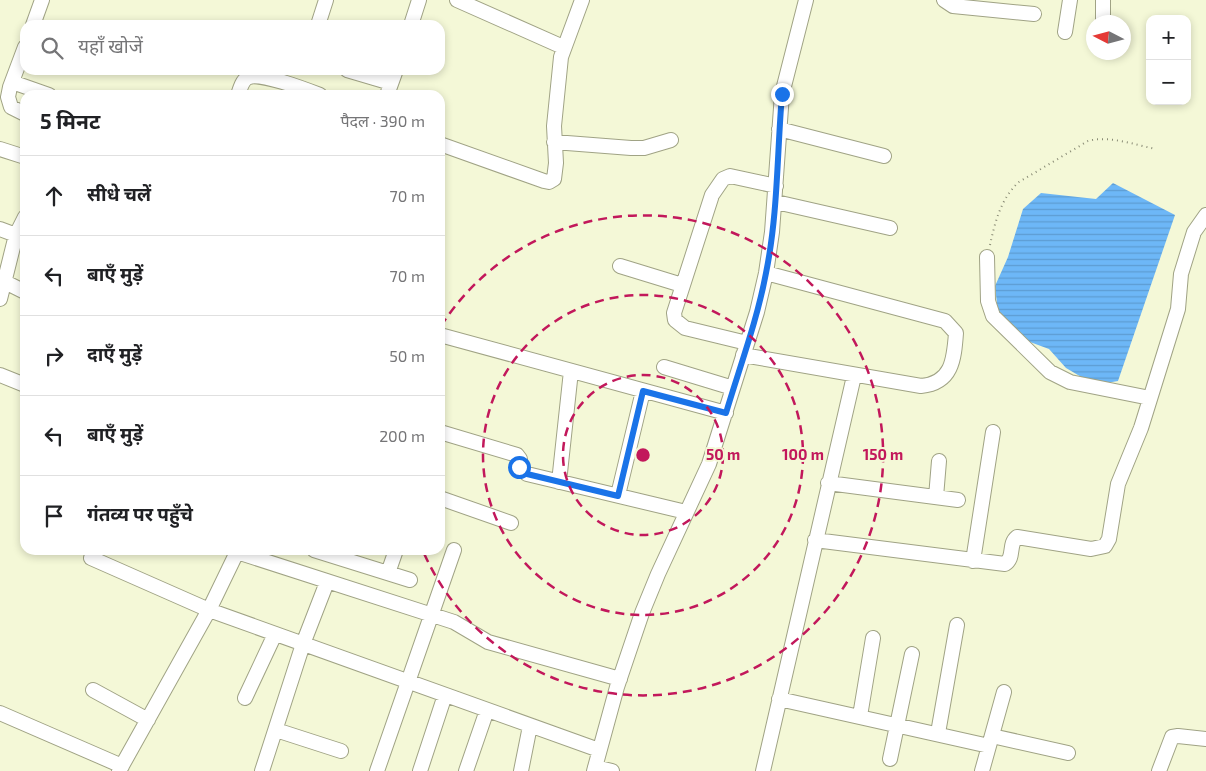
<!DOCTYPE html>
<html lang="hi">
<meta charset="utf-8">
<style>
body{margin:0;font-family:"Exo 2","Noto Sans Devanagari",sans-serif;background:#f2f2f2;color:#202124}
.controls{position:absolute;right:15px;top:15px;display:grid;overflow:hidden;border-radius:10px;box-shadow:0 2px 8px #0003}
.controls button{width:45px;height:45px;display:grid;place-items:center;padding:0;border:0;border-bottom:1px solid #e0e0e0;background:#fff;color:#202124;font:25px sans-serif}
.compass{position:absolute;left:1086px;top:15px;width:45px;height:45px;border-radius:50%;background:#fff;box-shadow:0 2px 8px #0003;rotate:276deg}
.stop{position:absolute;width:15px;height:15px;margin:-11px;border:4px solid #1a73e8;border-radius:50%;background:#fff}
.stop.end{background:#1a73e8;border-color:#fff;box-shadow:0 1px 5px #0008}
.list{margin:0;padding:0;list-style:none}
h2{display:flex;justify-content:space-between;align-items:center;height:65px;margin:0;padding:0 20px;font-size:21px}
h2 small{font-size:16px;font-weight:400;color:#757577}
.list li{display:grid;grid-template-columns:32px 1fr auto;gap:15px;align-items:center;box-sizing:border-box;height:80px;padding:0 20px;border-top:1px solid #e0e0e0}
.list b{display:block;font-size:19px;white-space:nowrap}
.list em{font-size:16px;font-style:normal;color:#757577}
.icon{flex:none;width:28px;height:28px;fill:none;stroke:currentColor;stroke-width:2;stroke-linecap:round;stroke-linejoin:round}
.map{position:relative;flex:none;width:1206px;height:771px;overflow:hidden}
.search{position:absolute;background:#fff;box-shadow:0 2px 8px #0003;left:20px;top:20px;width:425px;height:55px;display:flex;align-items:center;gap:12px;box-sizing:border-box;padding:0 18px;border-radius:15px;color:#757577;font-size:19px}
.panel{position:absolute;background:#fff;box-shadow:0 2px 8px #0003;left:20px;top:90px;width:425px;height:465px;border-radius:15px}
.map>svg:first-child{display:block}
.water{fill:url(#water-rules)}
.lines{fill:none;stroke-linecap:round;stroke-linejoin:round}
.minor-casing{stroke:#a0a385;stroke-width:16}
.path{stroke:#898b75;stroke-width:2;stroke-dasharray:1 4;stroke-linecap:butt}
.minor{stroke:#fff;stroke-width:14}
.route{stroke:#1a73e8;stroke-width:6}
.ring{fill:none;stroke:#c2185b;stroke-width:2.5;stroke-dasharray:9 6}
.centre{fill:#c2185b;stroke:#f4f8d7;stroke-width:2.5}
.ring-label{font-size:15px;text-anchor:middle;font-weight:bold;fill:#c2185b;stroke:#f4f8d7;stroke-width:4;stroke-linejoin:round;paint-order:stroke}
</style>
<div class="map">
<svg width="1206" height="771" viewBox="0 0 1206 771">
<defs>
<pattern id="water-rules" width="6" height="5" patternUnits="userSpaceOnUse" patternTransform="scale(1.25)"><rect width="6" height="5" fill="#6db7f7"/><path d="M0 2.5h6" fill="none" stroke="#5d9cd2"/></pattern>
</defs>
<rect width="100%" height="100%" fill="#f4f8d7"/>
<!-- water -->
<path class="water" d="M 1113,183 L 1175,215 L 1118,381 L 1095,385 L 1066,368 L 1049,349 L 1030,342 L 1014,330 L 998,313 L 995,286 L 1008,257 L 1023,209 L 1041,193 L 1096,199 Z"/>
<g class="lines">
<!-- minor casing -->
<g class="minor-casing">
<path id="minor" d="M 457,0 L 563,47
M 944,0 L 953,6 L 1034,14
M 1103,20 L 1103,0
M 33,25 L 42,0
M 318,25 L 326,0
M 411,25 L 419,0
M 1065,32 L 1070,0
M 25,47 L 10,87 L 8,97 L 11,107 L 25,114
M 347,70 L 391,83
M 12,82 L 49,95
M 238,95 C 240,89 242,81 247,78 C 258,71 307,90 320,95
M 387,95 L 396,70
M 779,129 L 884,156
M 554,142 L 631,148 L 644,148 L 671,140
M 440,144 L 544,181 L 549,182 L 554,179 L 556,163 L 554,126 L 561,57 L 582,0
M 0,149 L 25,157
M 776,202 L 890,228
M 0,229 L 16,235
M 987,257 L 988,301 L 993,316 L 1050,372 L 1070,382 L 1150,398
M 620,266 L 682,285
M 5,282 L 25,292
M 0,299 L 16,235 L 25,217
M 440,335 L 726,413
M 747,343 L 685,328 L 675,320 L 674,313 L 712,195 L 723,179 L 730,176 L 776,186
M 743,355 L 921,386 C 952,383 954,360 956,333 L 945,321 L 766,273
M 664,367 L 733,388
M 0,375 L 25,385
M 440,432 L 517,455 L 520,459 L 519,467 L 527,474 L 686,512
M 559,482 L 571,371
M 828,483 L 958,500
M 618,495 L 643,391
M 936,497 L 939,461
M 440,498 L 511,523
M 815,540 L 1005,564 C 1015,558 1008,544 1017,537 L 1091,549 L 1105,546 L 1109,539 L 1118,484 L 1141,428 L 1178,309 L 1181,274 L 1194,232 L 1206,215
M 314,550 L 410,580
M 237,552 L 454,622 L 488,642 L 620,679
M 91,558 L 209,610 L 599,750
M 973,561 L 993,432
M 388,573 L 396,550
M 93,690 L 148,720
M 245,698 L 275,634
M 779,699 L 989,746
M 0,713 L 122,766
M 860,716 L 873,638
M 276,730 L 341,751
M 938,733 L 957,625
M 992,736 L 1068,753
M 890,759 L 912,654
M 595,767 L 612,771
M 119,771 L 209,610 L 238,550
M 262,771 L 303,644 L 327,582
M 377,771 L 454,550
M 420,771 L 445,695
M 466,771 L 487,710
M 521,771 L 530,726
M 594,771 L 617,687 L 642,613 L 658,574 L 709,464 L 757,312 L 766,273 L 772,232 L 782,94 L 806,0
M 763,771 L 854,376
M 982,771 L 1004,692
M 1159,771 L 1172,737 L 1178,736 L 1206,739"/>
</g>
<!-- path -->
<path class="path" d="M 990,245 C 995,222 1001,198 1019,182 L 1088,141 C 1109,135 1135,145 1156,149"/>
<!-- minor -->
<use href="#minor" class="minor"/>
</g>
<g class="lines">
<!-- route -->
<path class="route" d="M 519,467 L 527,474 L 618,496 L 643,391 L 726,413 C 740,366 757,321 766,273 C 778,214 777,154 782,94"/>
</g>
<!-- distance rings -->
<g class="ring">
<circle cx="643" cy="455" r="80"/>
<circle cx="643" cy="455" r="160"/>
<path d="M441 326A240 240 0 1 1 423 551"/>
</g>
<circle cx="643" cy="455" r="8" class="centre"/>
<g class="ring-label">
<text x="723" y="460">50 m</text>
<text x="803" y="460">100 m</text>
<text x="883" y="460">150 m</text>
</g>
</svg>
<div class="controls">
<button>+</button>
<button>−</button>
</div>
<svg class="compass" viewBox="-18 -18 36 36"><path d="M0-13l5 13h-10z" fill="#e53935"/><path d="M0 13l5-13h-10z" fill="#757577"/></svg>
<div class="stop" style="left:519px;top:467px"></div>
<div class="stop end" style="left:782px;top:94px"></div>
<div class="search"><svg class="icon" aria-label="search" viewBox="0 0 24 24"><circle cx="10" cy="10" r="6"/><path d="M15 15l6 6"/></svg>यहाँ खोजें</div>
<section class="panel">
<h2>5 मिनट<small>पैदल · 390 m</small></h2>
<ul class="list">
<li><svg class="icon" aria-label="ahead" viewBox="0 0 24 24"><path d="M12 20V5M6 11l6-6 6 6"/></svg><div><b>सीधे चलें</b></div><em>70 m</em></li>
<li><svg class="icon" aria-label="left" viewBox="0 0 24 24"><path d="M17 20v-9H6M10 6l-5 5 5 5"/></svg><div><b>बाएँ मुड़ें</b></div><em>70 m</em></li>
<li><svg class="icon" aria-label="right" viewBox="0 0 24 24"><path d="M7 20v-9h11M14 6l5 5-5 5"/></svg><div><b>दाएँ मुड़ें</b></div><em>50 m</em></li>
<li><svg class="icon" aria-label="left" viewBox="0 0 24 24"><path d="M17 20v-9H6M10 6l-5 5 5 5"/></svg><div><b>बाएँ मुड़ें</b></div><em>200 m</em></li>
<li><svg class="icon" aria-label="arrive" viewBox="0 0 24 24"><path d="M6 21V4h12l-3 4 3 4H6"/></svg><div><b>गंतव्य पर पहुँचे</b></div></li>
</ul>
</section>
</div>
